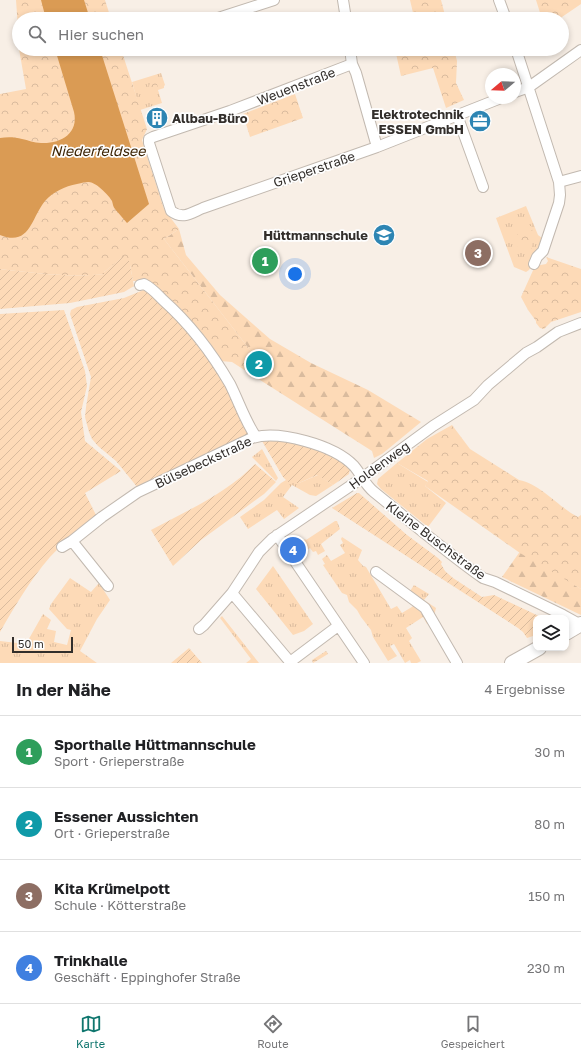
<!DOCTYPE html>
<html lang="de">
<meta charset="utf-8">
<style>
body{margin:0;font-family:"Golos Text",sans-serif;background:#f6f6f6;color:#202124}
.controls{position:absolute;right:12px;bottom:12px;display:grid;overflow:hidden;border-radius:8px;box-shadow:0 2px 6px #0003}
.controls button{width:36px;height:36px;display:grid;place-items:center;padding:0;border:0;border-bottom:1px solid #e0e0e0;background:#fff;color:#202124;font:20px sans-serif}
.compass{position:absolute;left:485px;top:68px;width:36px;height:36px;border-radius:50%;background:#fff;box-shadow:0 2px 6px #0003;rotate:251deg}
.scale{position:absolute;left:12px;bottom:10px;width:61px;box-sizing:border-box;padding-left:4px;border:2px solid #322e2b;border-top:0;font-size:11px;line-height:14px;white-space:nowrap;color:#322e2b;-webkit-text-stroke:3px #fefefe;paint-order:stroke}
.you{position:absolute;left:295px;top:274px;width:14px;height:14px;margin:-10px;border:3px solid #fff;border-radius:50%;background:#1a73e8;box-shadow:0 0 0 6px #1a73e833}
.badge{display:grid;place-items:center;width:26px;height:26px;border-radius:50%;background:#0f766e;color:#fff;font-size:13px;font-weight:700}
.pin{position:absolute;translate:-50% -50%;border:2px solid #fff;box-shadow:0 1px 4px #0006}
.list{margin:0;padding:0;list-style:none}
h2{display:flex;justify-content:space-between;align-items:center;height:52px;margin:0;padding:0 16px;font-size:17px}
h2 small{font-size:13px;font-weight:400;color:#757577}
.list li{display:grid;grid-template-columns:26px 1fr auto;gap:12px;align-items:center;box-sizing:border-box;height:72px;padding:0 16px;border-top:1px solid #e0e0e0}
.list b{display:block;font-size:15px;white-space:nowrap}
.list p{margin:0;font-size:13px;white-space:nowrap;color:#757577}
.list em{font-size:13px;font-style:normal;color:#757577}
.icon{flex:none;width:22px;height:22px;fill:none;stroke:currentColor;stroke-width:2;stroke-linecap:round;stroke-linejoin:round}
.map{position:relative;flex:none;width:581px;height:663px;overflow:hidden}
.search{position:absolute;background:#fff;box-shadow:0 2px 6px #0003;left:12px;right:12px;top:12px;height:44px;display:flex;align-items:center;gap:10px;box-sizing:border-box;padding:0 14px;border-radius:22px;color:#757577;font-size:15px}
.sheet{height:340px;background:#fff}
nav{display:flex;justify-content:space-around;align-items:center;box-sizing:border-box;height:56px;border-top:1px solid #e0e0e0;background:#fff;font-size:11px;color:#757577}
nav a{display:grid;justify-items:center;gap:2px}
nav .on{color:#0f766e}
.map>svg:first-child{display:block}
.grass{fill:url(#grass-tufts)}
.forest{fill:url(#forest-firs)}
.park{fill:url(#park-crowns)}
.garden{fill:url(#garden-furrows)}
.water{fill:#da9b54}
.lines{fill:none;stroke-linecap:round;stroke-linejoin:round}
.street-casing{stroke:#c2b9b0;stroke-width:12}
.secondary-casing{stroke:#c2b9b0;stroke-width:16}
.street{stroke:#fff;stroke-width:10}
.secondary{stroke:#fff;stroke-width:14}
.labels{text-anchor:middle;dominant-baseline:central;stroke-width:3.5;stroke-linejoin:round;paint-order:stroke}
.street-label{font-size:13px;fill:#322e2b;stroke:#fefefe}
.poi-label{font-size:13px;font-weight:bold;fill:#322e2b;stroke:#fefefe;text-anchor:end}
.water-label{font-size:14px;font-style:italic;fill:#3c2303;stroke:#fefefe}
</style>
<div class="map">
<svg width="581" height="663" viewBox="0 0 581 663">
<defs>
<pattern id="grass-tufts" width="24" height="20" patternUnits="userSpaceOnUse"><rect width="24" height="20" fill="#fddab7"/><path d="M3 7l-1-3M5 7V3M7 7l1-3M15 17l-1-3M17 17v-4M19 17l1-3" fill="none" stroke="#d9bb9e"/></pattern>
<pattern id="forest-firs" width="22" height="20" patternUnits="userSpaceOnUse"><rect width="22" height="20" fill="#fddab7"/><path d="M5 1l3.5 6h-7zM16 11l3.5 6h-7z" fill="#d9bb9e"/></pattern>
<pattern id="park-crowns" width="20" height="18" patternUnits="userSpaceOnUse"><rect width="20" height="18" fill="#fddab7"/><path d="M2 6a3 3 0 1 1 6 0M12 15a3 3 0 1 1 6 0" fill="none" stroke="#d9bb9e"/></pattern>
<pattern id="garden-furrows" width="10" height="10" patternUnits="userSpaceOnUse"><rect width="10" height="10" fill="#fddab7"/><path d="M-1 1l2-2M0 10L10 0M9 11l2-2" fill="none" stroke="#d9bb9e"/></pattern>
</defs>
<rect width="100%" height="100%" fill="#f8efe6"/>
<!-- grass -->
<path class="grass" d="M 161,73 L 165,85 L 164,86 L 164,88 L 158,90 L 162,103 L 140,110 L 132,82 Z
M 526,206 L 538,235 L 546,241 L 529,270 L 526,272 L 514,267 L 496,218 Z
M 262,449 L 278,478 L 276,481 L 252,457 Z
M 397,463 L 428,482 L 425,486 L 446,503 L 428,527 L 381,489 L 377,484 L 378,479 Z
M 318,475 L 333,485 L 316,496 L 310,495 L 292,485 L 283,497 L 299,508 L 284,519 L 277,510 L 248,529 L 240,517 L 264,500 L 281,483 L 286,480 L 299,483 Z
M 335,521 L 337,521 L 340,529 L 321,544 L 325,551 L 318,555 L 316,551 L 313,552 L 310,548 L 307,550 L 302,542 L 305,539 L 306,540 Z
M 342,537 L 362,550 L 358,560 L 363,566 L 366,567 L 391,609 L 397,606 L 402,613 L 420,602 L 408,594 L 414,585 L 429,594 L 424,600 L 436,608 L 433,620 L 427,624 L 423,617 L 406,628 L 412,638 L 409,641 L 421,661 L 417,663 L 411,663 L 410,660 L 405,663 L 394,644 L 390,646 L 397,656 L 388,661 L 373,637 L 371,630 L 361,617 L 357,610 L 349,602 L 347,595 L 342,593 L 323,565 L 325,564 L 322,559 L 327,555 L 331,561 L 345,553 L 340,545 L 343,543 L 341,539 Z
M 273,566 L 313,624 L 304,631 L 293,635 L 256,589 Z
M 70,578 L 91,592 L 99,583 L 110,600 L 97,619 L 80,651 L 97,663 L 0,663 L 0,641 L 26,644 L 43,614 L 51,620 L 47,629 L 56,631 L 54,642 L 67,645 L 71,630 L 67,629 L 49,609 L 51,604 Z
M 222,616 L 259,663 L 246,663 L 251,659 L 220,618 Z"/>
<!-- forest -->
<path class="forest" d="M 179,229 L 186,255 L 220,295 L 270,339 L 311,363 L 368,390 L 421,422 L 382,454 L 374,458 L 372,451 L 260,380 L 257,359 L 164,239 Z
M 521,550 L 581,589 L 581,615 L 502,577 Z"/>
<!-- park -->
<path class="park" d="M 16,0 L 105,0 L 111,19 L 19,19 L 19,43 Z
M 410,0 L 441,0 L 446,19 L 401,19 L 414,17 Z
M 536,0 L 581,0 L 581,4 L 559,19 L 542,19 Z
M 19,49 L 121,49 L 147,129 L 142,140 L 164,209 L 179,229 L 164,239 L 257,359 L 260,380 L 232,362 L 220,361 L 145,281 L 133,281 L 130,265 L 122,258 L 104,272 L 105,274 C 70,278 34,273 0,269 L 0,94 L 26,89 Z
M 395,49 L 454,49 L 457,61 L 456,83 L 464,100 L 446,108 L 433,68 L 401,76 Z
M 151,82 L 156,82 C 159,87 158,92 153,95 L 151,95 L 149,86 Z
M 295,94 L 303,118 L 250,137 L 243,114 Z
M 521,226 L 531,226 C 534,233 533,244 531,252 L 529,252 L 528,248 L 517,246 L 516,240 Z
M 546,257 L 581,269 L 581,312 L 551,322 L 544,329 L 540,328 L 536,323 L 536,321 L 528,310 L 521,297 L 535,266 L 546,264 L 548,261 Z
M 452,425 L 470,449 L 519,480 C 541,484 558,507 578,517 L 581,515 L 581,589 L 520,553 L 425,486 L 428,481 L 397,463 L 427,439 Z
M 326,651 L 328,654 L 313,663 L 312,660 Z"/>
<!-- garden -->
<path class="garden" d="M 124,256 L 130,262 L 130,265 L 134,286 L 124,292 L 70,303 L 0,309 L 0,269 C 34,273 70,278 104,274 L 104,272 Z
M 146,289 L 194,336 L 219,372 L 247,431 L 248,435 L 138,488 L 116,461 L 98,446 L 92,439 L 89,432 L 85,417 L 86,407 L 91,377 L 70,314 L 71,310 L 77,307 L 124,298 Z
M 64,310 L 85,371 L 87,386 L 81,412 L 85,441 L 121,471 L 85,493 L 96,515 C 81,529 64,542 50,557 C 30,580 15,606 0,632 L 0,314 Z
M 270,440 C 298,442 329,449 350,469 L 349,474 L 333,485 L 317,475 L 299,483 L 289,483 L 283,477 L 262,441 Z
M 255,464 L 276,482 L 264,494 L 201,540 L 173,566 L 151,530 C 188,510 226,494 255,464 Z
M 357,493 L 359,493 L 407,535 L 438,558 L 442,562 L 441,564 L 445,571 L 453,578 L 482,597 L 494,595 L 543,618 L 536,618 L 536,635 L 527,638 L 523,632 L 518,628 L 332,508 Z
M 189,648 L 202,663 L 171,663 Z"/>
<!-- water -->
<path class="water" d="M 41,0 L 84,0 L 90,19 L 46,19 Z
M 55,49 L 100,49 L 149,204 L 127,223 C 123,218 119,214 115,209 C 113,207 113,204 112,201 C 109,196 104,191 99,187 C 89,180 88,182 77,184 C 65,186 53,192 45,201 C 31,218 30,247 0,235 L 0,138 C 7,137 15,137 22,139 C 28,140 34,143 41,143 C 60,144 79,134 74,112 Z"/>
<g class="lines">
<!-- street casing -->
<g class="street-casing">
<path id="street" d="M 343,0 L 346,19
M 499,0 L 506,19
M 215,19 L 274,0
M 350,49 L 352,64 L 356,73 L 377,147
M 516,49 L 559,182 L 560,195 L 559,203 L 543,251 L 537,257 L 534,264
M 352,64 L 230,111 L 153,137 L 149,139 L 149,143 L 171,211 C 183,220 191,213 203,208 L 377,147 L 501,98
M 515,92 L 529,87 L 581,50
M 457,115 L 483,187
M 559,182 L 581,176
M 140,285 L 144,284 C 152,288 157,294 163,300 C 190,324 212,353 230,384 C 239,402 245,421 256,437
M 277,535 L 364,663
M 72,541 L 108,586
M 62,547 L 72,541 L 102,517 L 138,492 L 252,438 C 279,430 334,445 354,466 C 361,474 365,485 374,492 C 410,521 446,552 483,578 L 495,582 L 563,615 L 581,625
M 376,572 L 425,608 L 457,663
M 232,593 L 291,663
M 199,629 L 204,625 L 232,593 L 259,552 L 272,539 L 362,478 L 433,426 L 474,400 L 488,385 L 526,353 L 537,347 L 558,332 L 581,323
M 290,662 L 338,626"/>
</g>
<!-- secondary casing -->
<g class="secondary-casing">
<path id="secondary" d="M 566,633 L 581,624
M 512,663 L 539,648"/>
</g>
<!-- street -->
<use href="#street" class="street"/>
<!-- secondary -->
<use href="#secondary" class="secondary"/>
</g>
<!-- icons -->
<defs>
<g id="building-disc" transform="scale(1.15)"><circle r="9.5" fill="#2d85b3" stroke="#fefefe"/><path d="M-4-6H4V6H1V3H-1V6H-4ZM-2.5-4.3h1.7v1.8h-1.7ZM.8-4.3h1.7v1.8H.8ZM-2.5-1h1.7V.8h-1.7ZM.8-1h1.7V.8H.8Z" fill="#fff"/></g>
<g id="office-disc" transform="scale(1.15)"><circle r="9.5" fill="#2d85b3" stroke="#fefefe"/><path d="M-6-3h4V-5.5h4V-3h4V5H-6ZM-1-4.5V-3h2v-1.5ZM-6 0V1H6V0Z" fill="#fff"/></g>
<g id="school-disc" transform="scale(1.15)"><circle r="9.5" fill="#2d85b3" stroke="#fefefe"/><path d="M0-5L7-2L0 1L-7-2ZM-4 1L0 2.5L4 1V4Q0 6-4 4Z" fill="#fff"/></g>
</defs>
<g fill-rule="evenodd">
<use href="#building-disc" x="157" y="118"/>
<use href="#office-disc" x="480" y="121"/>
<use href="#school-disc" x="384" y="235"/>
</g>
<g class="labels">
<!-- street labels -->
<g class="street-label">
<text transform="translate(296 86) rotate(-21)">Weuenstraße</text>
<text transform="translate(314 169) rotate(-19)">Grieperstraße</text>
<text transform="translate(203 462) rotate(-25)">Bülsebeckstraße</text>
<text transform="translate(379 465) rotate(-36)">Holdenweg</text>
<text transform="translate(436 540) rotate(37)">Kleine Buschstraße</text>
</g>
<!-- poi labels -->
<g class="poi-label">
<text x="464" y="114">Elektrotechnik<tspan x="464" dy="15">ESSEN GmbH</tspan></text>
<text x="172" y="118" text-anchor="start">Allbau-Büro</text>
<text x="368" y="235">Hüttmannschule</text>
</g>
<!-- water labels -->
<g class="water-label">
<text x="98" y="150">Niederfeldsee</text>
</g>
</g>
</svg>
<div class="controls">
<button><svg class="icon" aria-label="layers" viewBox="0 0 24 24"><path d="M12 4l9 5-9 5-9-5zM3 14l9 5 9-5"/></svg></button>
</div>
<svg class="compass" viewBox="-18 -18 36 36"><path d="M0-13l5 13h-10z" fill="#e53935"/><path d="M0 13l5-13h-10z" fill="#757577"/></svg>
<div class="scale">50 m</div>
<div class="you"></div>
<div class="pin badge" style="left:265px;top:261px;background:#2e9e5b">1</div>
<div class="pin badge" style="left:259px;top:364px;background:#0f9aa8">2</div>
<div class="pin badge" style="left:478px;top:253px;background:#8d6e63">3</div>
<div class="pin badge" style="left:293px;top:550px;background:#3f7fe0">4</div>
<div class="search"><svg class="icon" aria-label="search" viewBox="0 0 24 24"><circle cx="10" cy="10" r="6"/><path d="M15 15l6 6"/></svg>Hier suchen</div>
</div>
<section class="sheet">
<h2>In der Nähe<small>4 Ergebnisse</small></h2>
<ul class="list">
<li><span class="badge" style="background:#2e9e5b">1</span><div><b>Sporthalle Hüttmannschule</b><p>Sport · Grieperstraße</p></div><em>30 m</em></li>
<li><span class="badge" style="background:#0f9aa8">2</span><div><b>Essener Aussichten</b><p>Ort · Grieperstraße</p></div><em>80 m</em></li>
<li><span class="badge" style="background:#8d6e63">3</span><div><b>Kita Krümelpott</b><p>Schule · Kötterstraße</p></div><em>150 m</em></li>
<li><span class="badge" style="background:#3f7fe0">4</span><div><b>Trinkhalle</b><p>Geschäft · Eppinghofer Straße</p></div><em>230 m</em></li>
</ul>
</section>
<nav>
<a class="on"><svg class="icon" aria-label="map" viewBox="0 0 24 24"><path d="M3 6l6-2 6 2 6-2v14l-6 2-6-2-6 2zM9 4v14M15 6v14"/></svg>Karte</a>
<a><svg class="icon" aria-label="directions" viewBox="0 0 24 24"><path d="M12 3l9 9-9 9-9-9zM9 14v-3h6M13 9l2 2-2 2"/></svg>Route</a>
<a><svg class="icon" aria-label="saved" viewBox="0 0 24 24"><path d="M7 4h10v16l-5-4-5 4z"/></svg>Gespeichert</a>
</nav>
